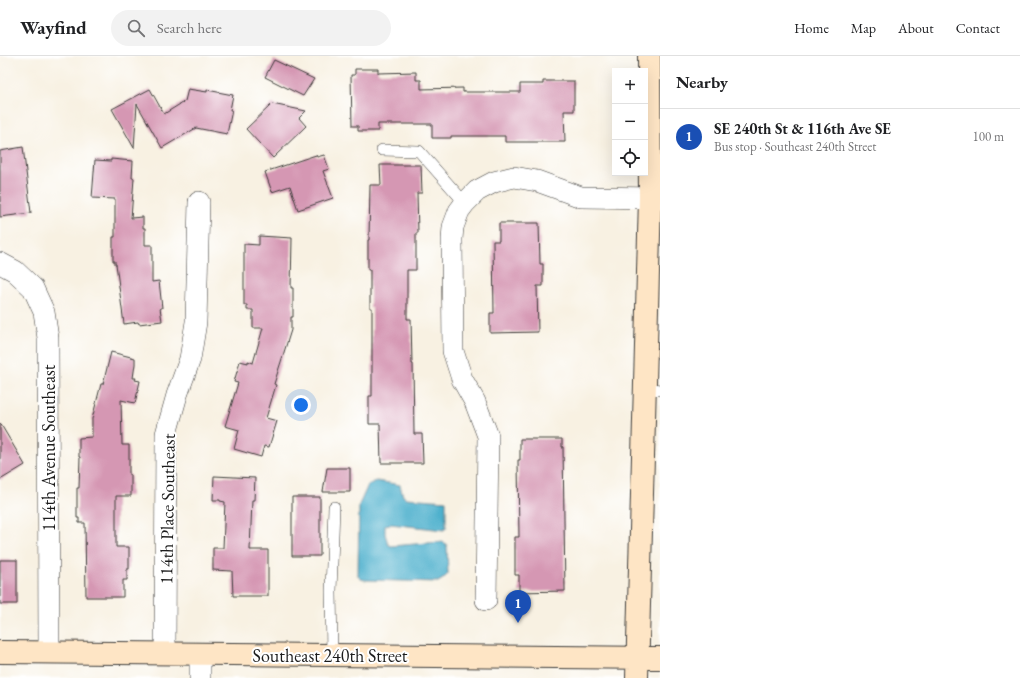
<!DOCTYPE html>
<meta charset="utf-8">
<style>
body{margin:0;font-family:"EB Garamond",serif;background:#f2f2f2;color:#202124}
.controls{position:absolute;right:12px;top:12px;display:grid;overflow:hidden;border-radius:0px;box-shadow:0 4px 16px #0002}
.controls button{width:36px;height:36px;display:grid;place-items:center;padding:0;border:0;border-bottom:1px solid #e0e0e0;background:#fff;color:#202124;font:20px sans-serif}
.you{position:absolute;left:301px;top:349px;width:14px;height:14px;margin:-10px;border:3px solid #fff;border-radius:50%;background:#1a73e8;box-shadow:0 0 0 6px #1a73e833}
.badge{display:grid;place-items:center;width:26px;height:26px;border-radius:50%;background:#7c3aed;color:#fff;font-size:13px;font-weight:700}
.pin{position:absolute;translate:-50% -33px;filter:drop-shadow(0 1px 2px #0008)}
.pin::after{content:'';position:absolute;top:21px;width:14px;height:12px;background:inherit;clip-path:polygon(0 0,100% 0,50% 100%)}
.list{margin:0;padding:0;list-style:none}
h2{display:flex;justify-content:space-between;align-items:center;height:52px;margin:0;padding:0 16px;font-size:17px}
h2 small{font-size:13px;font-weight:400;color:#757577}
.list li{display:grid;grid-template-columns:26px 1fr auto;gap:12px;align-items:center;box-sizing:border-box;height:56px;padding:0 16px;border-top:1px solid #e0e0e0}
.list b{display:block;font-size:15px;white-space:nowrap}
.list p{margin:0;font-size:13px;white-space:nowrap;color:#757577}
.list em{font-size:13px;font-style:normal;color:#757577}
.icon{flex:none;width:22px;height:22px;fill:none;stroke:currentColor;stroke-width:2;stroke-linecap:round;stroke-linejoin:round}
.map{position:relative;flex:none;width:660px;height:622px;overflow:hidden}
header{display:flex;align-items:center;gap:24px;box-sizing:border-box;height:56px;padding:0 20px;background:#fff;border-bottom:1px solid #e0e0e0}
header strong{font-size:19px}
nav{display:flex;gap:22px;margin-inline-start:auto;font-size:14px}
.search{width:280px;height:36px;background:#f2f2f2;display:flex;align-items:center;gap:10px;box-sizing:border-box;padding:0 14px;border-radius:22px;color:#757577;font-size:15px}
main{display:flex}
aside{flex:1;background:#fff}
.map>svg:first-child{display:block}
.water{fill:#4fb1cd;stroke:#366674}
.building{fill:#d597b3}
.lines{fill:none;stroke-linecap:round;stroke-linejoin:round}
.service-casing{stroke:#3d3c3a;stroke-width:12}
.minor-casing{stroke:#3d3c3a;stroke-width:22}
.secondary-casing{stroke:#3d3c3a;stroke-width:24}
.service{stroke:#fff;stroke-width:11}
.minor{stroke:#fff;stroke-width:21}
.secondary{stroke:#fee5c5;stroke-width:22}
.labels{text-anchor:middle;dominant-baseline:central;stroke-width:4;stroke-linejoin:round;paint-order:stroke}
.street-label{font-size:18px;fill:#1c1c1c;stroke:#fff}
</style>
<header>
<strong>Wayfind</strong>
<div class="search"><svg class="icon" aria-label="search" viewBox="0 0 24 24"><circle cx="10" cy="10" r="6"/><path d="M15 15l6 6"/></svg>Search here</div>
<nav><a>Home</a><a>Map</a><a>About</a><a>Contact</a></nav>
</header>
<main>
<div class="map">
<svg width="660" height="622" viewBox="0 0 660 622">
<rect width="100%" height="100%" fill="#fff"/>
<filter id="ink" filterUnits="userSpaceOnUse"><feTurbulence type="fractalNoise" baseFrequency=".025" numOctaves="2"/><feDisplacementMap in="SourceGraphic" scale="8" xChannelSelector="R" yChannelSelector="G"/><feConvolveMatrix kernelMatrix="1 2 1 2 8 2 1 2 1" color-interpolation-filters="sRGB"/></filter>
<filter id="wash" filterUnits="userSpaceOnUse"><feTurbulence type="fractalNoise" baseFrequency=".012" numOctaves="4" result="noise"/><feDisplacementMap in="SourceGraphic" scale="16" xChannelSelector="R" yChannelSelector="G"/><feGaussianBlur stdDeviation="0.9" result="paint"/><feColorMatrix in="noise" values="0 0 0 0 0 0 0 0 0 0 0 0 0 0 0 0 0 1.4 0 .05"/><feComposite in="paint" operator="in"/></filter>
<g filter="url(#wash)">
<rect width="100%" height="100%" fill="#f8f1e2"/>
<!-- water -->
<path class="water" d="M 376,425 L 395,428 L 400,429 L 403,440 L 406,442 L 446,445 L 446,472 L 444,474 L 390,468 L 385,469 L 385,478 L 388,488 L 391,490 L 440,486 L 444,486 L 447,490 L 448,518 L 443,523 L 438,526 L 365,524 L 361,523 L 358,520 L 359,449 L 368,429 Z"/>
<g id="blocks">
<!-- building -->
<path class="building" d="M 274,4 L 314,23 L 303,40 L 265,21 Z
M 355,13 L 378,13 L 378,17 L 416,16 L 416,24 L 421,24 L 421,33 L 463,32 L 463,36 L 520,36 L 520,28 L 543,28 L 543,25 L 574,25 L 574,55 L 564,55 L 565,86 L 505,86 L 505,80 L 451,80 L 451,82 L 432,82 L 432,68 L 378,68 L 378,75 L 358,75 L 358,70 L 352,70 L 351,19 L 355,19 Z
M 150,33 L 164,58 L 185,45 L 188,33 L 207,36 L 207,34 L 233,39 L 230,54 L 232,54 L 227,78 L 196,72 L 162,92 L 137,48 L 134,92 L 112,53 Z
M 272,48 L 306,55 L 299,62 L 306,70 L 273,102 L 246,73 Z
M 23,91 L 31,157 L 0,161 L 0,95 Z
M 316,99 L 317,101 L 324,99 L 329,113 L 323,115 L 333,142 L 298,154 L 290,130 L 272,136 L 265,116 Z
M 111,103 L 133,105 L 132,122 L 134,122 L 131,162 L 143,161 L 143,172 L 145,172 L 145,189 L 152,189 L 152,226 L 159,225 L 162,252 L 160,252 L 162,265 L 139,268 L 138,266 L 124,268 L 116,208 L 115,208 L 115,205 L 113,205 L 113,181 L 115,181 L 115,143 L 92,142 L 95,104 L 111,105 Z
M 380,109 L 421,109 L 422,137 L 417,137 L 418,177 L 416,177 L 416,214 L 407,214 L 407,263 L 411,263 L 412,308 L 413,308 L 414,378 L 422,378 L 423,407 L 381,407 L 380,368 L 369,368 L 369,340 L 372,340 L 372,252 L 370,252 L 370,214 L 368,214 L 368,184 L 369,184 L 370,129 L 381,129 Z
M 499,167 L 539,167 L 540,208 L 543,208 L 543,230 L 537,230 L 538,276 L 490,277 L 490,257 L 494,257 L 493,185 L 499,185 Z
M 259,180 L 292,182 L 291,232 L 293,232 L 293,261 L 291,261 L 291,274 L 274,328 L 276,329 L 266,362 L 277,365 L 269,391 L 264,390 L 261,401 L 234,393 L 239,374 L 225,370 L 238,327 L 234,326 L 240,305 L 248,307 L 248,305 L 253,307 L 263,272 L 253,272 L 253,254 L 247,254 L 247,249 L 244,249 L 244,188 L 259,189 Z
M 111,296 L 135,302 L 135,308 L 133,322 L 136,322 L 135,324 L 140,325 L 135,347 L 121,344 L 122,389 L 129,389 L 129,419 L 131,419 L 131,440 L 116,440 L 116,491 L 129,491 L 129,513 L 127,513 L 127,524 L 123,524 L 123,541 L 86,541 L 85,467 L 79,467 L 79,462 L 77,462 L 77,432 L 79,432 L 80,401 L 79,401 L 79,382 L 92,381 L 92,363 L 101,328 L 103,328 Z
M 0,367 L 25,409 L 0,424 Z
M 520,383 L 562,383 L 562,391 L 563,391 L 565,535 L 519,536 L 519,519 L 515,519 L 515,481 L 519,481 L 518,404 L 520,404 Z
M 327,412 L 350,412 L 350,436 L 323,436 Z
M 214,420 L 255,422 L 254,444 L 252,444 L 250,494 L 268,494 L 268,540 L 233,540 L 232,515 L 213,514 L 213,492 L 223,492 L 225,446 L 220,445 L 220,444 L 213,444 Z
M 292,441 L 320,441 L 320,500 L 292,500 Z
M 0,504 L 17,504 L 17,548 L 0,548 Z"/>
</g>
</g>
<g filter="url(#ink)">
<use href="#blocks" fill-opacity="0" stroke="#3d3c3a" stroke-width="1"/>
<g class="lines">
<!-- service casing -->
<g class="service-casing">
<path id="service" d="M 382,94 L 419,95 L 465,147
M 644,332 L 660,334
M 332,599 L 331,535 L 334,451"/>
</g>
<!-- minor casing -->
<g class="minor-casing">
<path id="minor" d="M 0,207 L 15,215 L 33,232 L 44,256 L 48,282 L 49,596
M 486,544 L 488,380 L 475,346 L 462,323 L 453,295 L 452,183 L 453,171 L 459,155 L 465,147 L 477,135 L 494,126 L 514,121 L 537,125 L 581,141 L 660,142
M 165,597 L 166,378 L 177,339 L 190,303 L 196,266 L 199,146
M 200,598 L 200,622"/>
</g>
<!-- secondary casing -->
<g class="secondary-casing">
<path id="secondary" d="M 0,596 L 660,602
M 637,622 L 650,142 L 649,0"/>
</g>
<!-- service -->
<use href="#service" class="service"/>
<!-- minor -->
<use href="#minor" class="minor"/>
<!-- secondary -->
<use href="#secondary" class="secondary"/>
</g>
</g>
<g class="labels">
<!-- street labels -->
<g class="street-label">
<text transform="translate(48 392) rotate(-90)">114th Avenue Southeast</text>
<text transform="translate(167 453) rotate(-89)">114th Place Southeast</text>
<text x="330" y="599">Southeast 240th Street</text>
</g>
</g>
</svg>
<div class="controls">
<button>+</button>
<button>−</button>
<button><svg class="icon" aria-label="locate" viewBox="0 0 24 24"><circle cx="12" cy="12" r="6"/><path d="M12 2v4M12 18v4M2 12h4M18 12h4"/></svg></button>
</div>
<div class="you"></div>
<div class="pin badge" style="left:518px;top:567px;background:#1a4fb4">1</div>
</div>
<aside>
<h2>Nearby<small></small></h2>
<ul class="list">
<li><span class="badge" style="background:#1a4fb4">1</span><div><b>SE 240th St &amp; 116th Ave SE</b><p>Bus stop · Southeast 240th Street</p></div><em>100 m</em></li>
</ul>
</aside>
</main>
